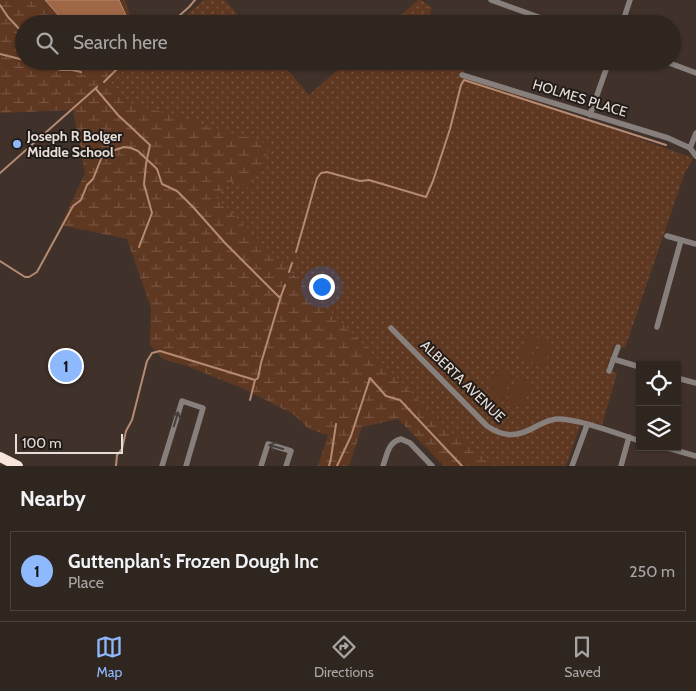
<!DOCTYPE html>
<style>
body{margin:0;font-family:Cabin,sans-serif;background:#382e29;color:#f1f3f6}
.controls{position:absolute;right:15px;bottom:15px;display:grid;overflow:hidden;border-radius:0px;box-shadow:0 1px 4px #0004}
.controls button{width:45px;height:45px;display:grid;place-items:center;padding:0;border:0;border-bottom:1px solid #4b433e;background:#302620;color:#f1f3f6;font:25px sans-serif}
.scale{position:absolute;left:15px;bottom:12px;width:108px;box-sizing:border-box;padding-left:5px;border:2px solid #e6ddd8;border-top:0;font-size:14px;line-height:18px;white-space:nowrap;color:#e6ddd8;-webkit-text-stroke:4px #221c19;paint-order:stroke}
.you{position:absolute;left:321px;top:286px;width:18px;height:18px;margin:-12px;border:4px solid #fff;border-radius:50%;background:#1a73e8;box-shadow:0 0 0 8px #1a73e833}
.badge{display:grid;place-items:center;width:32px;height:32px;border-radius:50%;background:#8eb9fc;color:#111;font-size:16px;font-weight:700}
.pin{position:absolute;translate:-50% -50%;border:2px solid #fff;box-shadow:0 1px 5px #0006}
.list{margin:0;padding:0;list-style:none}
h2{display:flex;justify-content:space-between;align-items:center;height:65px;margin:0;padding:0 20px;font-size:21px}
h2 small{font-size:16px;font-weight:400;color:#a8a5a5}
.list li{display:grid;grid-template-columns:32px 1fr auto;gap:15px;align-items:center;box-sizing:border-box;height:80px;margin:0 10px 10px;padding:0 10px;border:1px solid #4b433e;border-radius:0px}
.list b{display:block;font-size:19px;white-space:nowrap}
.list p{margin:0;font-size:16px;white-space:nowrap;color:#a8a5a5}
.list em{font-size:16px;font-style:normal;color:#a8a5a5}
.icon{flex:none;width:28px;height:28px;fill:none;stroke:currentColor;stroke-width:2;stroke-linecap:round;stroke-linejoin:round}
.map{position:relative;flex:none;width:696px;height:466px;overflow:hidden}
.search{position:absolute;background:#302620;box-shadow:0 1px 4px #0004;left:15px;right:15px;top:15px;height:55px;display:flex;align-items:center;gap:12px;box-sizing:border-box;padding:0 18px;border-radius:28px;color:#a8a5a5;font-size:19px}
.sheet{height:155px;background:#302620}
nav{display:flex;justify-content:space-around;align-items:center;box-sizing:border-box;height:70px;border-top:1px solid #4b433e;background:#302620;font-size:14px;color:#a8a5a5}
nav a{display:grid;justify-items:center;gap:2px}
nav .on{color:#8eb9fc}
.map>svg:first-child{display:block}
.wetland{fill:url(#wetland-marsh)}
.park{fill:url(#park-dots)}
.pitch{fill:#5f3822}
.water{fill:#a06747;stroke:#b58a72}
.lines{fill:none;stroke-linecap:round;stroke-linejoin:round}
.stream{stroke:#b58a72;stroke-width:2}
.street{stroke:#867f7b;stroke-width:5.5}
.highway{stroke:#f7e5db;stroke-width:10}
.oneway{stroke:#453f3b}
.poi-dot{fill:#8eb9fc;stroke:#221c19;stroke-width:2}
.labels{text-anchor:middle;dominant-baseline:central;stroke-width:4;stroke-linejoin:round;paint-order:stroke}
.street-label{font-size:14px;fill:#e6ddd8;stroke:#221c19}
.poi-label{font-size:14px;font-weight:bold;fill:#e6ddd8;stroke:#221c19;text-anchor:start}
</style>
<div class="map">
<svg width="696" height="466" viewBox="0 0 696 466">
<defs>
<pattern id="wetland-marsh" width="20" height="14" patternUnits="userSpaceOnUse" patternTransform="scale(1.25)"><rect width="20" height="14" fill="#5f3822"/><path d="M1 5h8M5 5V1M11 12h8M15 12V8" fill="none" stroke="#765441"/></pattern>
<pattern id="park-dots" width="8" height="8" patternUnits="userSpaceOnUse" patternTransform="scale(1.25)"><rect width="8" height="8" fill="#5f3822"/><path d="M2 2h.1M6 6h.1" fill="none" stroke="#765441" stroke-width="1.8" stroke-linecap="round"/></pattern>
</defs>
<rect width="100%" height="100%" fill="#40322b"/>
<!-- wetland -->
<path class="wetland" d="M 0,0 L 125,0 L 133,24 L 24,24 L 24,61 L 134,61 L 111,82 L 132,103 L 273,145 L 250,189 L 235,180 L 216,197 L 452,433 L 498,466 L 444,466 L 398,419 L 362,427 L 349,466 L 318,466 L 328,435 L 309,429 L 293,414 L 242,388 L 187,366 L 163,359 L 150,345 L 151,308 L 127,239 L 61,225 L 85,173 L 73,110 L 0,113 Z"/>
<!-- park -->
<path class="park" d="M 204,0 L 225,0 L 246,24 L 176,24 Z
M 418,0 L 421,0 L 432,8 L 427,24 L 391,24 Z
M 134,61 L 280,61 L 309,95 L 348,61 L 468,61 L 463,75 L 693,158 L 684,175 L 625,348 L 615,344 L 606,369 L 617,373 L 602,425 L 582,420 L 566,466 L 498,466 L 452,433 L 215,196 L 235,180 L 250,189 L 272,145 L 131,103 L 111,82 Z"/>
<!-- pitch -->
<path class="pitch" d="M 528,334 L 538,338 L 529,362 L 518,357 Z
M 542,340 L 553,344 L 543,368 L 532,363 Z
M 497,369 L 512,375 L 502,400 L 487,394 Z
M 517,377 L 532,383 L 522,408 L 506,402 Z"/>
<!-- water -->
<path class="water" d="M 45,0 L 119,0 L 130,24 L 66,24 Z"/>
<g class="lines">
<!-- stream -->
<path class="stream" d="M 0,5 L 8,17 L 24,34
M 170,24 L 189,7 L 195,0
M 0,54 L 24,60
M 27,61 L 61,70 L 72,70 L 81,72
M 49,61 L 56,68
M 104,82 L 125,61
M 96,89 L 118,115 L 150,145 L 146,164 L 144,184 L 152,213 L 139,247
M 0,173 L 97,87
M 296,252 L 317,178 L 321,173 L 327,172 L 360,181 L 369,180 L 426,197 L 433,181 L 450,129 L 461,85 L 464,80 L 666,145
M 0,261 L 25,277 L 29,277 L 37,272 L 73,206 L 81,200 L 87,185 L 93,179 L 103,154 L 124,147 L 131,148 L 138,151 L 157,169 L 162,184 L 177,191 L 193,207 L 225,243 L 279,297 L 281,296 L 285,285
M 289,272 L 292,263
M 250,400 L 255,380
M 116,466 L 117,455 L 122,449 L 126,431 L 132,420 L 147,361 L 152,353 L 160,351 L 255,380 L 258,378 L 261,363 L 281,296
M 329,466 L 331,458 L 336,424
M 337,466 L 351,436 L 370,378 L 386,396 L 400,400 L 462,466"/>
<!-- street -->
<path class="street" d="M 491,0 L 558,24
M 622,24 L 630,0
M 664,61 L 696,73
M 462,75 L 668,138 L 690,148 L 696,156
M 590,115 L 609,61
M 690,148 L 696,133
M 667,236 L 696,244
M 657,327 L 681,240
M 391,328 L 487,426 C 505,438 518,437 537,426 C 544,423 550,419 558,419 C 580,419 618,434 640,441
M 613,359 L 640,367
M 609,371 L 618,347
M 677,378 L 696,383
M 664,447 L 696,456
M 162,466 L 182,401 L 203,408 L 186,466
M 261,466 L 268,444 L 291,451 L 286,466
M 383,466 C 387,455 388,442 401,439 L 410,443 L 432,466
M 572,466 L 587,425
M 621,466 L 629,437"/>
<!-- highway -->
<path class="highway" d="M 0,457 L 18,466"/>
</g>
<!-- one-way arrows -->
<defs><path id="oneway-shaft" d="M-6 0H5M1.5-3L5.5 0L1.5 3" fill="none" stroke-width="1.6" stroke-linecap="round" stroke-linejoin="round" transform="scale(1.25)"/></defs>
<g class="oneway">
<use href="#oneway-shaft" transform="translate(176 419) rotate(-73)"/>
<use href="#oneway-shaft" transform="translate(276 447) rotate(-164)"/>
</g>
<!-- markers -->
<circle class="poi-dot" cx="17" cy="144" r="5"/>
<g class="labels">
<!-- street labels -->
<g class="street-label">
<text transform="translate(580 98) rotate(17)">HOLMES PLACE</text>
<text transform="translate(463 381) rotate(44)">ALBERTA AVENUE</text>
</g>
<!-- poi labels -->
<g class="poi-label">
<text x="27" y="136">Joseph R Bolger<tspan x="27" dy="16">Middle School</tspan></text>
</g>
</g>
</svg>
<div class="controls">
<button><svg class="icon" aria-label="locate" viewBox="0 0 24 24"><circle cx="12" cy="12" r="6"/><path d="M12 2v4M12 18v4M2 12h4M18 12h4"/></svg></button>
<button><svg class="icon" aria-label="layers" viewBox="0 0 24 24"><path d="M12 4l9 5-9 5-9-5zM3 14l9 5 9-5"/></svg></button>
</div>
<div class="scale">100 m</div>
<div class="you"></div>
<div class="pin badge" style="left:66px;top:366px">1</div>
<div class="search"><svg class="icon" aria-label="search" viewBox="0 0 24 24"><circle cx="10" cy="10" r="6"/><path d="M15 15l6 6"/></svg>Search here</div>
</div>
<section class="sheet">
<h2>Nearby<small></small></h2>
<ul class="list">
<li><span class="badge">1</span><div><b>Guttenplan's Frozen Dough Inc</b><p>Place</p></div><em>250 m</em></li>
</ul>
</section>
<nav>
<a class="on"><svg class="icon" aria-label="map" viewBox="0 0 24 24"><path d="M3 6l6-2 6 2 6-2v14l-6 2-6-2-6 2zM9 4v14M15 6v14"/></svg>Map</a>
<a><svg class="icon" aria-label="directions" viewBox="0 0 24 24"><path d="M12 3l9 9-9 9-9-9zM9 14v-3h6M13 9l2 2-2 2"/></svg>Directions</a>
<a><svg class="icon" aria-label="saved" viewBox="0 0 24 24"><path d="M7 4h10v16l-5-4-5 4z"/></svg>Saved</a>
</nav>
